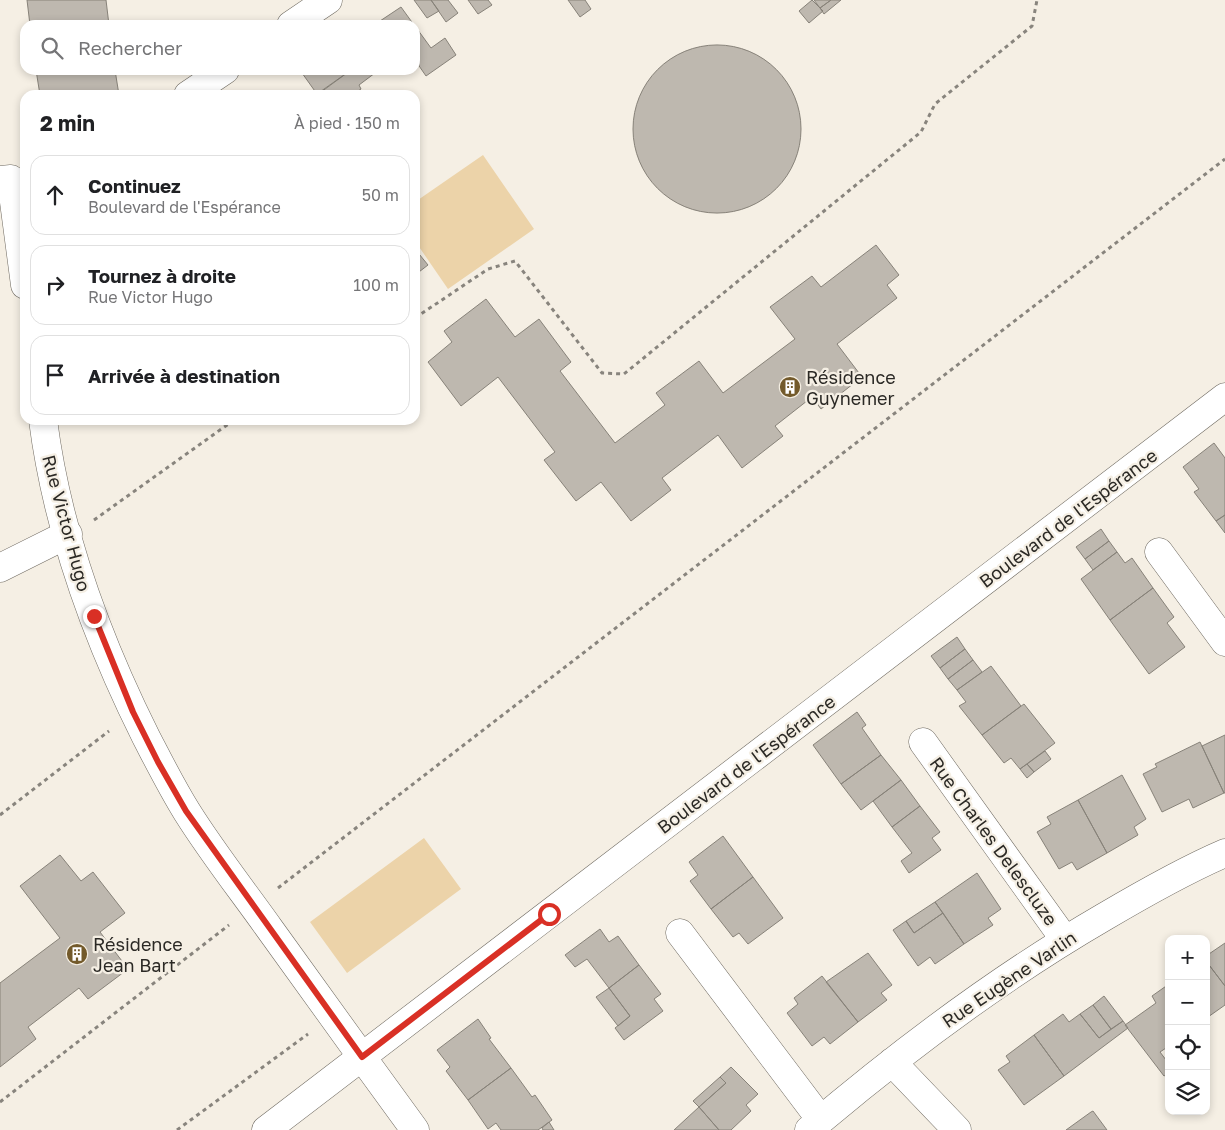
<!DOCTYPE html>
<html lang="fr">
<meta charset="utf-8">
<style>
body{margin:0;font-family:"Golos Text",sans-serif;background:#f2f2f2;color:#202124}
.controls{position:absolute;right:15px;bottom:15px;display:grid;overflow:hidden;border-radius:10px;box-shadow:0 2px 8px #0003}
.controls button{width:45px;height:45px;display:grid;place-items:center;padding:0;border:0;border-bottom:1px solid #e0e0e0;background:#fff;color:#202124;font:25px sans-serif}
.stop{position:absolute;width:15px;height:15px;margin:-11px;border:4px solid #d93025;border-radius:50%;background:#fff}
.stop.end{background:#d93025;border-color:#fff;box-shadow:0 1px 5px #0008}
.list{margin:0;padding:0;list-style:none}
h2{display:flex;justify-content:space-between;align-items:center;height:65px;margin:0;padding:0 20px;font-size:21px}
h2 small{font-size:16px;font-weight:400;color:#757577}
.list li{display:grid;grid-template-columns:32px 1fr auto;gap:15px;align-items:center;box-sizing:border-box;height:80px;margin:0 10px 10px;padding:0 10px;border:1px solid #e0e0e0;border-radius:15px}
.list b{display:block;font-size:19px;white-space:nowrap}
.list p{margin:0;font-size:16px;white-space:nowrap;color:#757577}
.list em{font-size:16px;font-style:normal;color:#757577}
.icon{flex:none;width:28px;height:28px;fill:none;stroke:currentColor;stroke-width:2;stroke-linecap:round;stroke-linejoin:round}
.map{position:relative;flex:none;width:1225px;height:1130px;overflow:hidden}
.search{position:absolute;background:#fff;box-shadow:0 2px 8px #0003;left:20px;top:20px;width:400px;height:55px;display:flex;align-items:center;gap:12px;box-sizing:border-box;padding:0 18px;border-radius:15px;color:#757577;font-size:19px}
.panel{position:absolute;background:#fff;box-shadow:0 2px 8px #0003;left:20px;top:90px;width:400px;height:335px;border-radius:15px}
.map>svg:first-child{display:block}
.green{fill:#ecd3a9}
.building{fill:#beb8af;stroke:#878279}
.lines{fill:none;stroke-linecap:round;stroke-linejoin:round}
.minor-casing{stroke:#6e6960;stroke-width:29}
.tertiary-casing{stroke:#6e6960;stroke-width:29}
.path{stroke:#88847d;stroke-width:3;stroke-dasharray:4 4;stroke-linecap:butt}
.minor{stroke:#fff;stroke-width:28}
.tertiary{stroke:#fff;stroke-width:28}
.route{stroke:#d93025;stroke-width:6}
.labels{text-anchor:middle;dominant-baseline:central;stroke-width:4.5;stroke-linejoin:round;paint-order:stroke}
.poi-label{font-size:18px;fill:#2b2925;stroke:#f5efe4;text-anchor:start}
.street-label{font-size:18px;fill:#2b2925;stroke:#f5efe4}
</style>
<div class="map">
<svg width="1225" height="1130" viewBox="0 0 1225 1130">
<rect width="100%" height="100%" fill="#f5efe4"/>
<!-- green -->
<path class="green" d="M 483,155 L 534,229 L 448,289 L 415,241 L 415,202 Z
M 424,838 L 461,889 L 347,973 L 310,922 Z"/>
<!-- building -->
<path class="building" d="M 27,0 L 106,0 L 109,25 L 30,25 Z
M 414,0 L 431,0 L 439,11 L 427,18 Z
M 431,0 L 448,0 L 458,13 L 446,22 Z
M 468,0 L 488,0 L 492,5 L 478,14 Z
M 568,0 L 585,0 L 591,9 L 580,17 Z
M 812,0 L 823,11 L 809,23 L 799,11 Z
M 814,0 L 831,0 L 820,8 Z
M 831,0 L 841,0 L 824,14 L 820,8 Z
M 401,7 L 414,25 L 374,25 Z
M 415,26 L 431,48 L 445,38 L 456,55 L 426,76 L 415,60 Z
M633 129a84 84 0 1 1 168 0a84 84 0 1 1-168 0Z
M 36,70 L 115,70 L 119,95 L 40,95 Z
M 307,70 L 351,70 L 317,94 L 302,73 Z
M 351,70 L 372,70 L 375,73 L 359,85 L 361,89 L 352,95 L 317,95 Z
M 876,245 L 899,275 L 887,285 L 897,298 L 837,344 L 862,377 L 821,409 L 812,397 L 775,426 L 783,436 L 742,468 L 718,435 L 662,478 L 671,490 L 631,521 L 601,482 L 576,501 L 544,460 L 555,452 L 498,377 L 461,406 L 428,362 L 452,342 L 444,331 L 486,299 L 515,337 L 539,319 L 571,362 L 560,371 L 615,443 L 665,405 L 656,393 L 699,361 L 723,393 L 795,339 L 770,307 L 812,276 L 821,287 Z
M 415,249 L 428,265 L 415,275 Z
M 1214,443 L 1225,458 L 1225,515 L 1216,521 L 1194,492 L 1199,489 L 1183,467 Z
M 1225,515 L 1225,533 L 1216,521 Z
M 1101,529 L 1109,541 L 1085,559 L 1076,547 Z
M 1109,541 L 1117,552 L 1093,570 L 1085,559 Z
M 1117,552 L 1125,563 L 1132,558 L 1153,588 L 1110,620 L 1081,579 Z
M 1153,588 L 1174,617 L 1167,623 L 1185,647 L 1149,674 L 1110,620 Z
M 957,637 L 965,649 L 940,668 L 931,656 Z
M 965,649 L 973,660 L 948,679 L 940,668 Z
M 973,660 L 982,672 L 957,690 L 948,679 Z
M 991,666 L 1021,706 L 982,735 L 959,706 L 966,702 L 957,690 Z
M 1024,704 L 1055,743 L 1020,769 L 1011,758 L 1004,763 L 982,735 Z
M 857,712 L 866,725 L 862,728 L 881,755 L 841,784 L 813,745 Z
M 1225,735 L 1225,793 L 1224,793 L 1202,746 Z
M 1200,742 L 1224,793 L 1193,808 L 1189,799 L 1162,812 L 1143,774 L 1157,767 L 1155,764 Z
M 1045,751 L 1051,759 L 1034,772 L 1027,764 Z
M 881,755 L 901,780 L 861,810 L 841,784 Z
M 1027,764 L 1034,772 L 1027,778 L 1020,769 Z
M 1122,775 L 1146,819 L 1134,827 L 1138,835 L 1107,853 L 1078,800 Z
M 901,780 L 920,806 L 892,827 L 873,801 Z
M 1078,800 L 1107,853 L 1077,870 L 1072,862 L 1059,869 L 1037,832 L 1051,824 L 1047,817 Z
M 920,806 L 940,832 L 932,838 L 941,850 L 909,873 L 901,861 L 912,853 L 892,827 Z
M 723,836 L 753,877 L 711,909 L 690,881 L 698,875 L 689,862 Z
M 60,855 L 81,881 L 93,872 L 125,913 L 100,932 L 128,969 L 88,999 L 79,988 L 28,1027 L 36,1039 L 0,1067 L 0,983 L 60,938 L 20,886 Z
M 977,873 L 1001,909 L 988,918 L 993,925 L 964,944 L 935,902 Z
M 753,877 L 783,918 L 748,944 L 739,933 L 733,937 L 711,909 Z
M 935,902 L 943,913 L 914,933 L 906,921 Z
M 943,913 L 964,944 L 935,964 L 930,957 L 918,966 L 893,930 L 906,921 L 914,933 Z
M 600,929 L 609,942 L 618,936 L 639,965 L 609,988 L 587,959 L 575,967 L 565,955 Z
M 1225,943 L 1225,986 L 1206,961 L 1206,956 Z
M 868,953 L 892,985 L 881,993 L 887,1000 L 858,1022 L 826,982 Z
M 1206,961 L 1225,986 L 1225,1005 L 1208,1017 L 1206,1014 Z
M 639,965 L 661,994 L 654,999 L 663,1011 L 624,1040 L 615,1028 L 630,1016 L 609,988 Z
M 822,976 L 858,1022 L 830,1044 L 824,1037 L 812,1046 L 787,1013 L 798,1004 L 794,998 Z
M 1169,984 L 1169,1046 L 1160,1052 L 1169,1064 L 1169,1073 L 1164,1076 L 1125,1025 L 1156,1003 L 1152,996 Z
M 609,988 L 630,1016 L 618,1026 L 596,997 Z
M 1104,996 L 1123,1021 L 1111,1029 L 1093,1005 Z
M 1093,1005 L 1111,1029 L 1099,1038 L 1080,1014 Z
M 1063,1014 L 1069,1022 L 1080,1014 L 1099,1038 L 1123,1021 L 1128,1028 L 1064,1076 L 1034,1035 Z
M 478,1019 L 491,1038 L 489,1039 L 511,1068 L 468,1100 L 446,1071 L 450,1067 L 437,1050 Z
M 1034,1035 L 1064,1076 L 1024,1105 L 998,1070 L 1010,1062 L 1006,1056 Z
M 731,1067 L 758,1094 L 746,1105 L 751,1111 L 731,1130 L 719,1130 L 699,1107 L 726,1083 L 720,1077 Z
M 511,1068 L 532,1097 L 535,1095 L 552,1120 L 538,1130 L 501,1130 L 496,1123 L 488,1129 L 468,1100 Z
M 720,1077 L 726,1083 L 699,1107 L 693,1101 Z
M 699,1107 L 719,1130 L 674,1130 Z
M 1093,1111 L 1107,1130 L 1066,1130 L 1091,1112 Z
M 549,1122 L 554,1130 L 543,1130 L 542,1128 Z"/>
<g class="lines">
<!-- minor casing -->
<g class="minor-casing">
<path id="minor" d="M 291,25 L 328,0
M 188,95 L 225,70
M 1159,552 L 1225,642
M 0,568 L 68,534
M 923,742 L 1065,940
M 680,933 L 821,1120
M 892,1062 L 957,1130
M 809,1130 C 902,1051 999,978 1104,917 C 1143,894 1183,871 1225,853"/>
</g>
<!-- tertiary casing -->
<g class="tertiary-casing">
<path id="tertiary" d="M 0,180 L 11,179 L 25,285
M 43,420 C 57,529 97,639 146,737 C 159,762 172,788 187,812 C 212,852 242,890 269,928 C 318,996 366,1063 415,1130
M 266,1130 L 1225,397"/>
</g>
<!-- path -->
<path class="path" d="M 415,318 L 488,269 L 515,261 L 602,373 L 624,374 L 921,132 L 935,104 L 1032,26 L 1037,0
M 94,520 L 234,420
M 0,815 L 109,731
M 278,888 L 1225,159
M 0,1102 L 229,925
M 177,1130 L 308,1034"/>
<!-- minor -->
<use href="#minor" class="minor"/>
<!-- tertiary -->
<use href="#tertiary" class="tertiary"/>
</g>
<g class="lines">
<!-- route -->
<path class="route" d="M 94,616 L 133,712 L 158,762 L 186,811 L 362,1057 L 549,914"/>
</g>
<!-- icons -->
<defs>
<g id="building-disc" transform="scale(1.125)"><circle r="9.5" fill="#735a2b" stroke="#f5efe4"/><path d="M-4-6H4V6H1V3H-1V6H-4ZM-2.5-4.3h1.7v1.8h-1.7ZM.8-4.3h1.7v1.8H.8ZM-2.5-1h1.7V.8h-1.7ZM.8-1h1.7V.8H.8Z" fill="#fff"/></g>
</defs>
<g fill-rule="evenodd">
<use href="#building-disc" x="790" y="387"/>
<use href="#building-disc" x="77" y="954"/>
</g>
<g class="labels">
<!-- poi labels -->
<g class="poi-label">
<text x="806" y="377">Résidence<tspan x="806" dy="21">Guynemer</tspan></text>
<text x="93" y="944">Résidence<tspan x="93" dy="21">Jean Bart</tspan></text>
</g>
<!-- street labels -->
<g class="street-label">
<text transform="translate(1068 518) rotate(-37)">Boulevard de l'Espérance</text>
<text transform="translate(67 523) rotate(75)">Rue Victor Hugo</text>
<text transform="translate(746 764) rotate(-37)">Boulevard de l'Espérance</text>
<text transform="translate(994 841) rotate(54)">Rue Charles Delescluze</text>
<text transform="translate(1009 979) rotate(-34)">Rue Eugène Varlin</text>
</g>
</g>
</svg>
<div class="controls">
<button>+</button>
<button>−</button>
<button><svg class="icon" aria-label="locate" viewBox="0 0 24 24"><circle cx="12" cy="12" r="6"/><path d="M12 2v4M12 18v4M2 12h4M18 12h4"/></svg></button>
<button><svg class="icon" aria-label="layers" viewBox="0 0 24 24"><path d="M12 4l9 5-9 5-9-5zM3 14l9 5 9-5"/></svg></button>
</div>
<div class="stop" style="left:549px;top:914px"></div>
<div class="stop end" style="left:94px;top:616px"></div>
<div class="search"><svg class="icon" aria-label="search" viewBox="0 0 24 24"><circle cx="10" cy="10" r="6"/><path d="M15 15l6 6"/></svg>Rechercher</div>
<section class="panel">
<h2>2 min<small>À pied · 150 m</small></h2>
<ul class="list">
<li><svg class="icon" aria-label="ahead" viewBox="0 0 24 24"><path d="M12 20V5M6 11l6-6 6 6"/></svg><div><b>Continuez</b><p>Boulevard de l'Espérance</p></div><em>50 m</em></li>
<li><svg class="icon" aria-label="right" viewBox="0 0 24 24"><path d="M7 20v-9h11M14 6l5 5-5 5"/></svg><div><b>Tournez à droite</b><p>Rue Victor Hugo</p></div><em>100 m</em></li>
<li><svg class="icon" aria-label="arrive" viewBox="0 0 24 24"><path d="M6 21V4h12l-3 4 3 4H6"/></svg><div><b>Arrivée à destination</b></div></li>
</ul>
</section>
</div>
